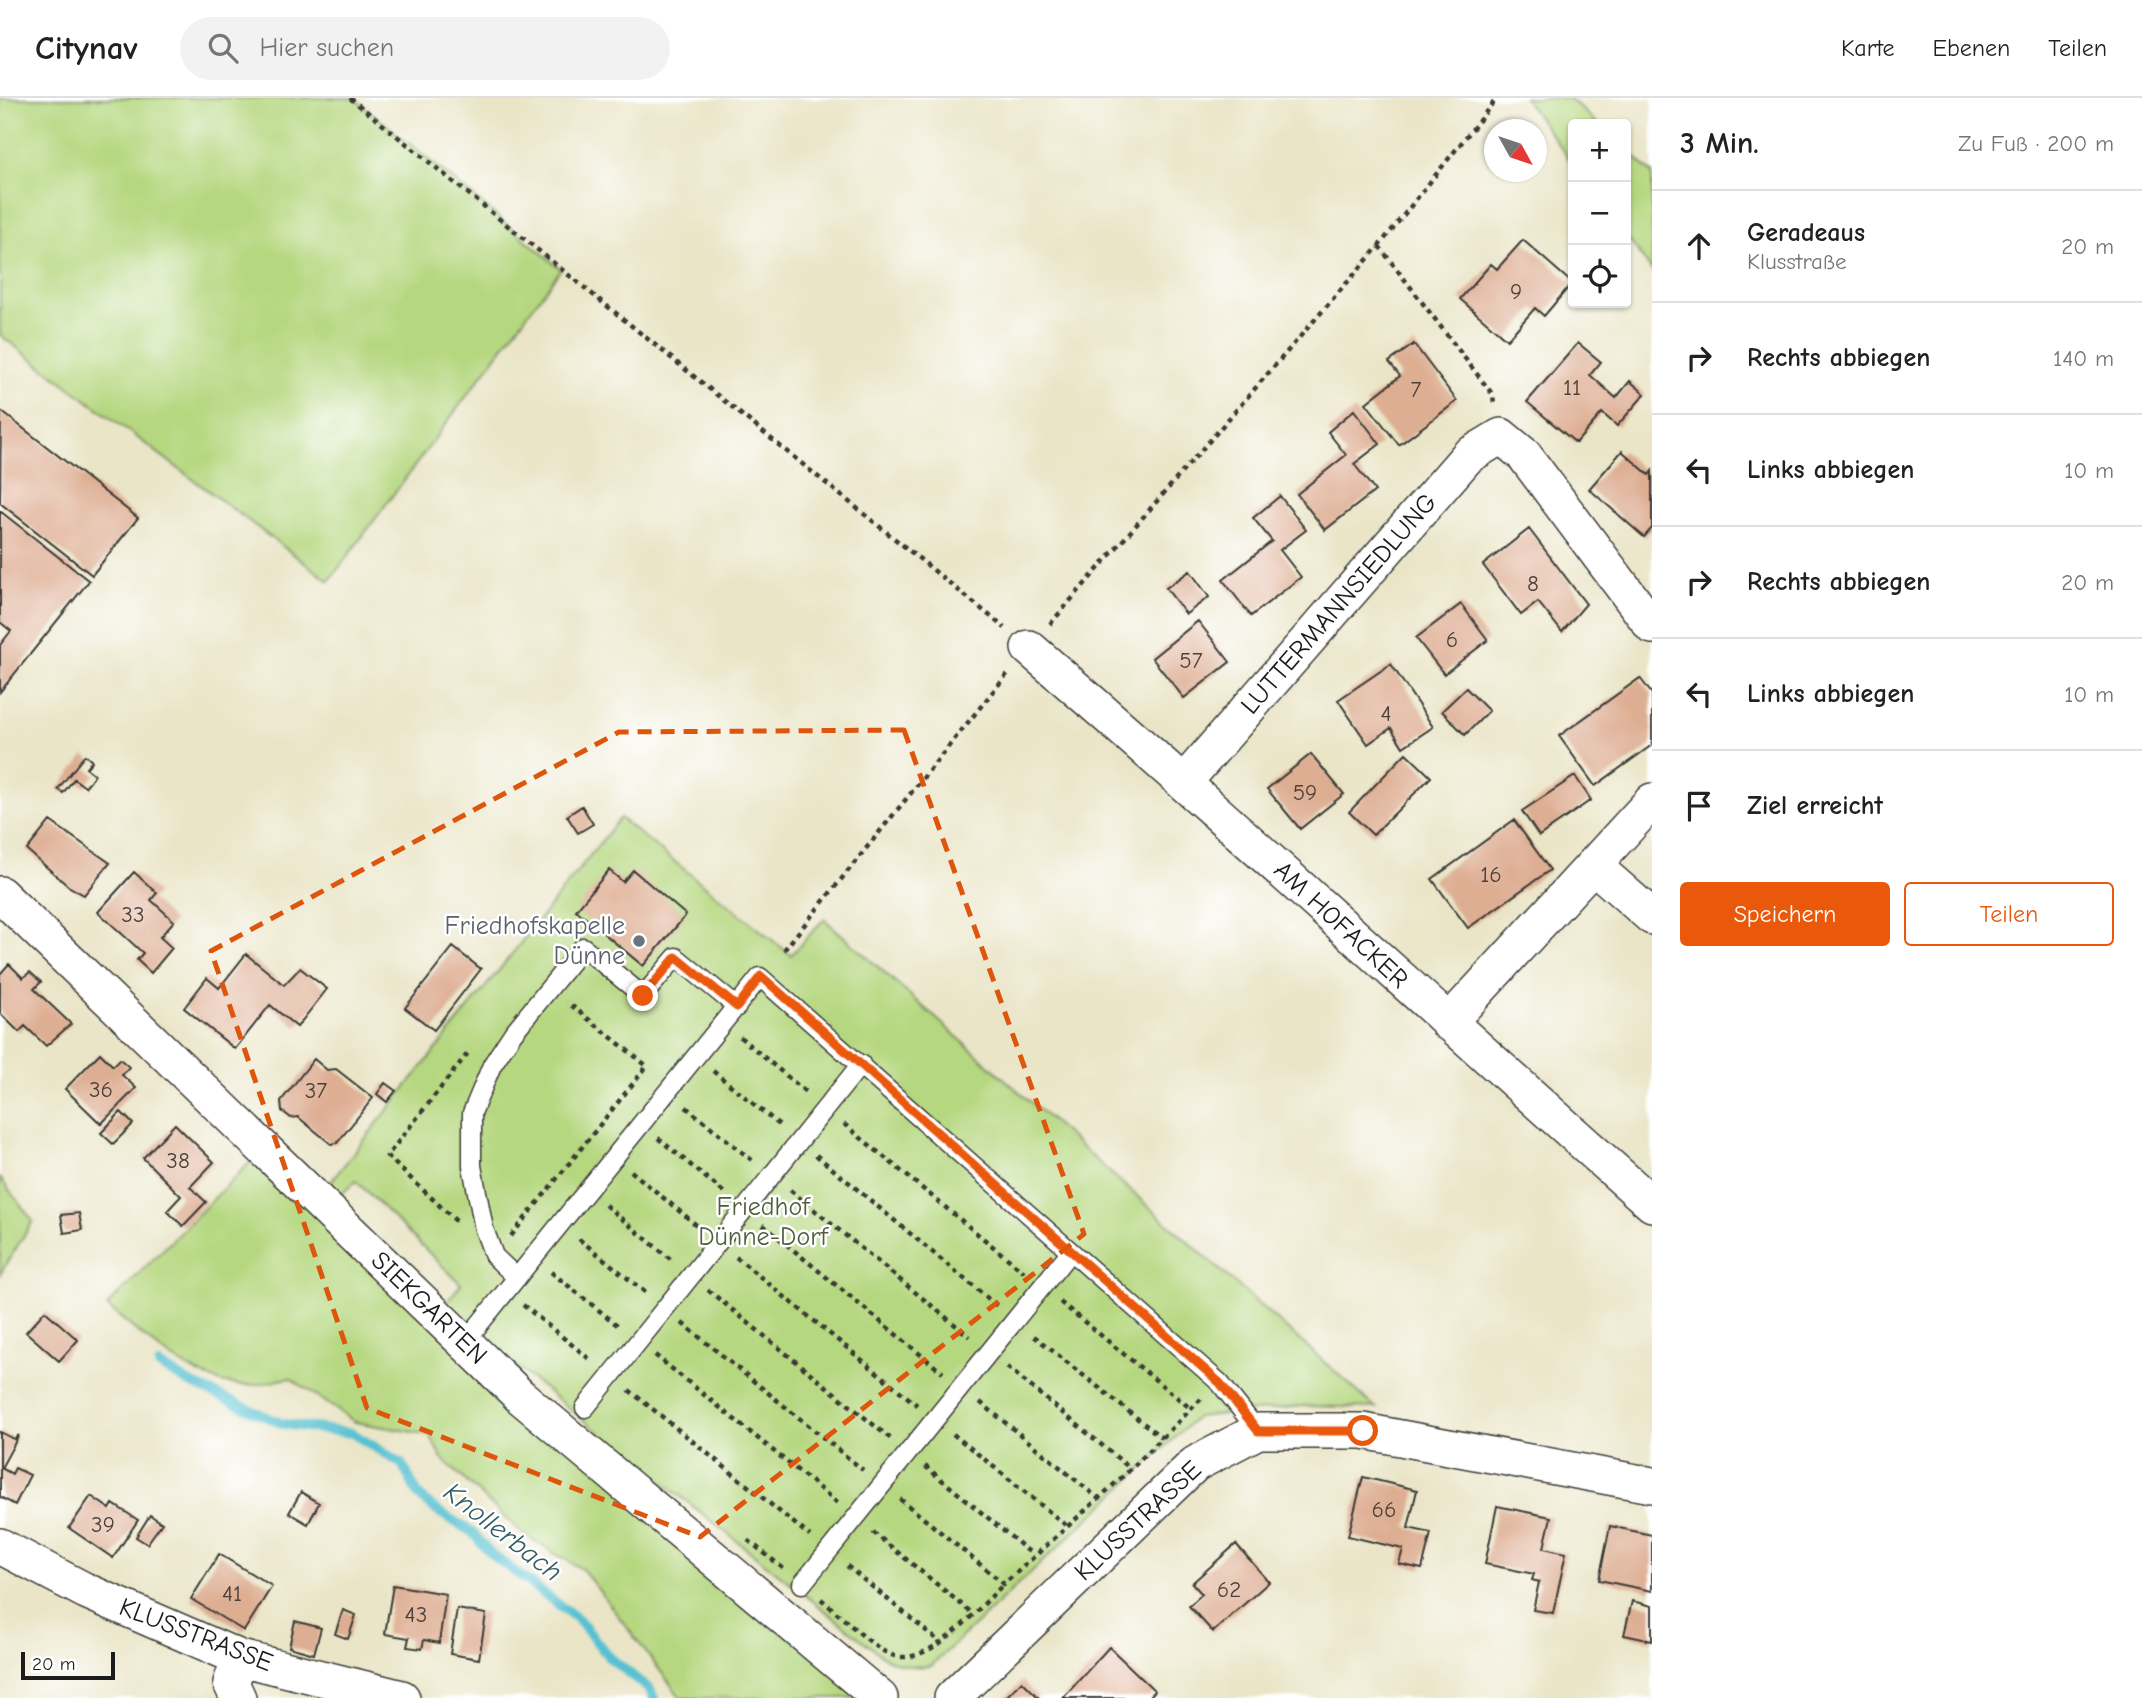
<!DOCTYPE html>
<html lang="de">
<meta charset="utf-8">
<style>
body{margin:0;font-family:"Comic Neue",sans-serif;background:#f2f2f2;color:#202124}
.controls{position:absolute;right:21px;top:21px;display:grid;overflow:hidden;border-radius:7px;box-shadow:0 2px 5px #0004}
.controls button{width:63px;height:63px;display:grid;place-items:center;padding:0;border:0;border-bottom:2px solid #e0e0e0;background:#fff;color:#202124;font:35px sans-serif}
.compass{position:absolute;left:1484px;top:21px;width:63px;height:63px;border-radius:50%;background:#fff;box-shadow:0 2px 5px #0004;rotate:130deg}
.scale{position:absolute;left:21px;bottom:18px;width:94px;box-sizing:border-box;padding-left:7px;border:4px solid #1c1c1c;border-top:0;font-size:19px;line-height:24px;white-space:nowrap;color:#1c1c1c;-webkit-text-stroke:5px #fff;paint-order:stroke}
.stop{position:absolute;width:21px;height:21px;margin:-16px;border:5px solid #ea580c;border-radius:50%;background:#fff}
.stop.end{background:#ea580c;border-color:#fff;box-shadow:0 2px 7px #0008}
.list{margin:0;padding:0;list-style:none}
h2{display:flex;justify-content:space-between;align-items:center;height:91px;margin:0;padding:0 28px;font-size:30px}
h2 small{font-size:23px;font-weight:400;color:#757577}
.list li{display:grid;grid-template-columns:46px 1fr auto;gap:21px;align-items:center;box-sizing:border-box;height:112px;padding:0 28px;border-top:2px solid #e0e0e0}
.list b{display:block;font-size:26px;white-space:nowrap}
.list p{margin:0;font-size:23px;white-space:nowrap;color:#757577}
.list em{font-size:23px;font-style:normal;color:#757577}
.actions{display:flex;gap:14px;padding:21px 28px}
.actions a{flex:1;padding:16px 0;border:2px solid #ea580c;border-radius:7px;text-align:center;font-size:24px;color:#ea580c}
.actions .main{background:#ea580c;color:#fff}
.icon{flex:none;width:38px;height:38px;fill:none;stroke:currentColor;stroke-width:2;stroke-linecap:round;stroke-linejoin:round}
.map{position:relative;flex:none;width:1652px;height:1600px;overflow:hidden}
header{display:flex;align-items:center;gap:42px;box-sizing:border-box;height:98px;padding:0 35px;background:#fff;border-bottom:2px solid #e0e0e0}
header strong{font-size:33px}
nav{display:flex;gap:38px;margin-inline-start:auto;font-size:24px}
.search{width:490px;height:63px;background:#f2f2f2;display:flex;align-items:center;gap:18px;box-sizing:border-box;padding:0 24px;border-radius:38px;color:#757577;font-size:26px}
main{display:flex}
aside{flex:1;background:#fff}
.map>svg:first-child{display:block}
.green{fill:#b5d77f;stroke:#687a4e;stroke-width:2}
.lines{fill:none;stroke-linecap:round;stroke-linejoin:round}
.stream{stroke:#56c1d1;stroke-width:10}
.building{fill:#deae93}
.service-casing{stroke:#3b3a36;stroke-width:21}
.minor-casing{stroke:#3b3a36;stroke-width:38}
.path{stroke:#3b3a36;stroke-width:4.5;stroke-dasharray:5 5;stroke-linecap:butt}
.service{stroke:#fff;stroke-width:18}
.minor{stroke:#fff;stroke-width:35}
.route{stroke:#ea580c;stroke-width:9}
.marked{fill:none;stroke:#de560d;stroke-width:5;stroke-dasharray:14 9;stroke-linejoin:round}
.worship-dot{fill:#6b7280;stroke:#fff;stroke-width:2.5}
.labels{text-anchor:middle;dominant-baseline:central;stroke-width:5;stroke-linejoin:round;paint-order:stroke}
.number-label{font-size:23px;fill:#4c403a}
.street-label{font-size:26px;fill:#1c1c1c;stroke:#fff}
.worship-label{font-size:26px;fill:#5b616d;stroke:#fff;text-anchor:end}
.park-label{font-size:26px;fill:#525d3f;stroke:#fff}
.water-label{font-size:28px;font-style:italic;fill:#335e64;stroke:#fff}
</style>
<header>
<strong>Citynav</strong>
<div class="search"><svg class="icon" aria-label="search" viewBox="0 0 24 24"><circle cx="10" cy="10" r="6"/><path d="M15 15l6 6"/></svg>Hier suchen</div>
<nav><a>Karte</a><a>Ebenen</a><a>Teilen</a></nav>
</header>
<main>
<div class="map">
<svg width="1652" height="1600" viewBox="0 0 1652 1600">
<rect width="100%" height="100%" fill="#fff"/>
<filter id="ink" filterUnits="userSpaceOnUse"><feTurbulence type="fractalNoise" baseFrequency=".0143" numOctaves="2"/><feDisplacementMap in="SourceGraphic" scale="14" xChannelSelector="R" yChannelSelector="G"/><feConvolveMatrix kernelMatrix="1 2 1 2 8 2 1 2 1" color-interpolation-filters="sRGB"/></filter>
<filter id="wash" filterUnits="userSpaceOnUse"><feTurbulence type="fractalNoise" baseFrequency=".00686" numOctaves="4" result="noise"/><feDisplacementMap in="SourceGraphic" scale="28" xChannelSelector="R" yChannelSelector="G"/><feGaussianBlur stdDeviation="1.57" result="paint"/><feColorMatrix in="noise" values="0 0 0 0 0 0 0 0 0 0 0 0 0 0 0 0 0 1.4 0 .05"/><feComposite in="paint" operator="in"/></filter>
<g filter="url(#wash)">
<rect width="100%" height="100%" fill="#eae5c7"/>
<!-- green -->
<path class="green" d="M 0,0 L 354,0 L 561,171 L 329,483 L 0,237 Z
M 1524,0 L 1569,0 L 1598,26 L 1573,26 L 1573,66 Z
M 1626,51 L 1652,75 L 1652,173 L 1626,138 Z
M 620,720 L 791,857 L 824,821 L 1376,1310 L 1304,1308 L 1197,1319 L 931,1568 C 913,1570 897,1568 881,1557 L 484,1243 L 445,1206 L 461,1186 L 356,1083 L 337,1100 L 325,1091 Z
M 253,1061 L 865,1600 L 681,1600 L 583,1472 L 524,1437 L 441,1360 L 430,1337 L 355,1324 L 290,1280 C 277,1282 265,1286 252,1287 C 201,1292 143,1239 107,1208 Z
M 0,1080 L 33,1123 L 0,1176 Z"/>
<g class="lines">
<!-- stream -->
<path class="stream" d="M 159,1267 L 190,1285 L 283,1326 L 352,1335 L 402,1366 L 419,1398 L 437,1413 L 472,1434 L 490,1455 L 579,1522 L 609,1559 L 650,1592 L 654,1600"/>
</g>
<g id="blocks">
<!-- building -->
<path class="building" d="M 1523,142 L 1572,185 L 1544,218 L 1535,210 L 1507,242 L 1460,201 L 1491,166 L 1497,171 Z
M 1578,245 L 1601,264 L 1590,277 L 1616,300 L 1630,283 L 1645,296 L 1617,328 L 1602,315 L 1576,345 L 1527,304 Z
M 1414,246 L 1457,303 L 1399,347 L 1366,305 L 1400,278 L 1389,264 Z
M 1354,312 L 1380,346 L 1354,366 L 1375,393 L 1325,432 L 1297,396 L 1346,357 L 1328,334 Z
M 1,313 L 138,420 L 92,477 L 0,405 Z
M 1622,353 L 1649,377 L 1652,373 L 1652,430 L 1644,439 L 1589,391 Z
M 1280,398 L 1306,432 L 1280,452 L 1301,479 L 1251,518 L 1223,482 L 1272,443 L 1253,420 Z
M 0,413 L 89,483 L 0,594 L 0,547 L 11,533 L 0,524 Z
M 1529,431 L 1586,506 L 1562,534 L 1538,504 L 1521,517 L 1483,467 Z
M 1190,473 L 1209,499 L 1186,516 L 1166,490 Z
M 1461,506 L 1488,542 L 1444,576 L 1416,540 Z
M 1198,523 L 1230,564 L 1184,600 L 1152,560 Z
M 1391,566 L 1433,629 L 1403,649 L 1391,630 L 1368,646 L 1338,602 Z
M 1640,580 L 1652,596 L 1652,647 L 1595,688 L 1559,638 Z
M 1466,590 L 1489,613 L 1465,637 L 1442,613 Z
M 1406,655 L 1431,679 L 1373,737 L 1349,714 Z
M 1311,656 L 1344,696 L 1300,731 L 1267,691 Z
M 85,657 L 92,663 L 86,670 L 95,677 L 85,689 L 74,681 L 63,695 L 58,691 Z
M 1575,678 L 1591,702 L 1539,738 L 1522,713 Z
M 582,708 L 593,726 L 578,735 L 567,718 Z
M 1514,722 L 1550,772 L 1468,830 L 1432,781 Z
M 50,723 L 110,765 L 84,797 L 68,788 L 27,752 Z
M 609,772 L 623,784 L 633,772 L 686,817 L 643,868 L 576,812 Z
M 134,774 L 157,795 L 151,802 L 174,823 L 160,839 L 172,850 L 151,875 L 137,862 L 143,855 L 98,814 Z
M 453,849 L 481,871 L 434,932 L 405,910 Z
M 246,856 L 284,887 L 300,870 L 327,891 L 297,929 L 270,907 L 235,951 L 184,910 L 207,880 L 219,890 Z
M 9,866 L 23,880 L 30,874 L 41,884 L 34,891 L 71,926 L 46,948 L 25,928 L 19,934 L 0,915 L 0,876 Z
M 100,955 L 113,968 L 120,961 L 129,969 L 122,977 L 136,990 L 101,1026 L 65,991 Z
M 314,961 L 327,972 L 336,971 L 373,1000 L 337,1045 L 331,1046 L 298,1019 L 291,1020 L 282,1013 L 281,1003 Z
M 385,985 L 396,993 L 387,1004 L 377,996 Z
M 121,1014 L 133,1026 L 113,1046 L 101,1035 Z
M 175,1026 L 214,1064 L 190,1089 L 206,1104 L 183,1128 L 167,1113 L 181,1098 L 143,1060 Z
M 79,1115 L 82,1132 L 64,1135 L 61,1117 Z
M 45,1213 L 78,1242 L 59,1263 L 26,1234 Z
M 0,1334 L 14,1341 L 19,1337 L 1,1370 L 12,1376 L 15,1370 L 30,1377 L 15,1407 L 0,1399 Z
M 1363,1379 L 1417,1392 L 1408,1430 L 1431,1435 L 1422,1471 L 1399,1466 L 1403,1451 L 1348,1438 Z
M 301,1394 L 319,1405 L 308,1426 L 289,1415 Z
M 91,1398 L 110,1411 L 113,1406 L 138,1422 L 113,1460 L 69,1430 Z
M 1497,1408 L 1551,1419 L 1544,1450 L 1566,1455 L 1553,1515 L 1533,1512 L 1539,1484 L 1532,1482 L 1534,1476 L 1485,1466 Z
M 150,1417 L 162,1425 L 147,1446 L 136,1439 Z
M 1610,1428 L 1652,1437 L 1652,1493 L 1599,1482 Z
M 1236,1446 L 1269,1484 L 1213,1534 L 1189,1508 L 1202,1496 L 1192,1485 Z
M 219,1456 L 272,1488 L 244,1533 L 191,1501 Z
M 393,1487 L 446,1496 L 439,1545 L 424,1542 L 422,1551 L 407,1549 L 409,1540 L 385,1536 Z
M 1632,1503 L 1652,1508 L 1652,1543 L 1624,1537 Z
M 457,1511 L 486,1516 L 479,1561 L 450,1556 Z
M 343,1512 L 356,1517 L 348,1541 L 335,1536 Z
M 295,1523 L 321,1530 L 314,1556 L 289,1549 Z
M 1109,1549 L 1155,1593 L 1148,1600 L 1063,1600 Z
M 1022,1583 L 1039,1600 L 1005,1600 Z"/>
</g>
</g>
<g filter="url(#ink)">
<use href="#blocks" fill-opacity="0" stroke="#3b3a36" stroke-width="2"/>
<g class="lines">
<!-- service casing -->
<g class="service-casing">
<path id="service" d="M 517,1180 L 494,1158 L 484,1131 L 472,1068 L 472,1015 L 492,967 L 513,935 L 583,849 L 643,898 L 676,859 L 737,909
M 464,1245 L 760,879 L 1220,1285 L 1258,1333
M 585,1310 L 861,966
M 802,1486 L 1070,1154"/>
</g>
<!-- minor casing -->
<g class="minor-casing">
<path id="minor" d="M 1029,550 C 1240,731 1444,922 1652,1106
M 1185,683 L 1468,358 L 1501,338 L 1524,357 L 1652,528
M 1594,768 L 1652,819
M 0,796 L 521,1299 L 880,1600
M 1448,925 L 1652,703
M 0,1448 L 86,1493 L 240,1560 L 402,1600
M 238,1600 L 231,1585 L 240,1560
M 952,1600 L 1195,1366 L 1258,1333 L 1363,1333 L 1652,1387"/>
</g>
<!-- path -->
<path class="path" d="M 350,0 L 1005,530
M 1379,148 L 1493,297 L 1494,306
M 1050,526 L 1379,148 L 1497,0
M 784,852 L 1008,575
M 740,939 L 808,996
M 713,973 L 782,1029
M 686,1009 L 753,1063
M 844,1026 L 1024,1174
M 658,1040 L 727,1097
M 816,1057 L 997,1208
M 631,1073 L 700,1130
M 790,1092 L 970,1239
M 605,1107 L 674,1164
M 456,1123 L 387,1058 L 468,955
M 763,1127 L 943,1275
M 511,1138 L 647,968 L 567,904
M 579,1141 L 646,1195
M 736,1159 L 917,1307
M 551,1174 L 621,1230
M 708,1192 L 891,1341
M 1060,1204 L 1190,1310
M 523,1207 L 592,1263
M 682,1225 L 863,1372
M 1034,1238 L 1162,1340
M 655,1257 L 839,1406
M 1007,1269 L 1131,1371
M 629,1292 L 810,1438
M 980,1304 L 1099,1401
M 953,1336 L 1067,1428
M 925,1368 L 1033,1457
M 900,1401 L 1004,1486 L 1131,1371 L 1201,1301
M 873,1434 L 972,1515
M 748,1442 L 784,1471
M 847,1468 L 941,1545
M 821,1501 C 839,1516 870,1547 889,1556 C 927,1574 980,1508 1004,1486"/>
<!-- service -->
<use href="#service" class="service"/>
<!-- minor -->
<use href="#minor" class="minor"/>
</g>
</g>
<g class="lines" filter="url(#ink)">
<!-- route -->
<path class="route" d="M 643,898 L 676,859 L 737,909 L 761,878 L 1220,1285 L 1258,1333 L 1363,1333"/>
</g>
<!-- marked area -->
<path class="marked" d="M 904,632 L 1084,1136 L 700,1439 L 367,1310 L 211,853 L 619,634 Z"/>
<!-- markers -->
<circle class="worship-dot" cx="639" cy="843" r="7"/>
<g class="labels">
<!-- number labels -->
<g class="number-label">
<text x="1516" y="193">9</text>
<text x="1572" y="289">11</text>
<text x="1416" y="291">7</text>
<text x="1533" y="485">8</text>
<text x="1452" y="541">6</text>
<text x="1191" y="562">57</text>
<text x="1386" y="615">4</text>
<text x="1305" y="694">59</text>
<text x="1491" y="776">16</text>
<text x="133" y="816">33</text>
<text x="101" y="991">36</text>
<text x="316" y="992">37</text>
<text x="178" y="1062">38</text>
<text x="1384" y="1411">66</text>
<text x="103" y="1426">39</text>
<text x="1229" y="1491">62</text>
<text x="232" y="1495">41</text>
<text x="416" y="1516">43</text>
</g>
<!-- street labels -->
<g class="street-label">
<text transform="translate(1339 506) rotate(-49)">LUTTERMANNSIEDLUNG</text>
<text transform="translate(1341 827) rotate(43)">AM HOFACKER</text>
<text transform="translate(429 1210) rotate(44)">SIEKGARTEN</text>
<text transform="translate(1138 1423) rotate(-43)">KLUSSTRASSE</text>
<text transform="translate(196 1537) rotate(21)">KLUSSTRASSE</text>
</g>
<!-- worship labels -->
<g class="worship-label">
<text x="625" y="828">Friedhofskapelle<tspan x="625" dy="30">Dünne</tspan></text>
</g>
<!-- park labels -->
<g class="park-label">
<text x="763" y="1109">Friedhof<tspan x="763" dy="30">Dünne-Dorf</tspan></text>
</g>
<!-- water labels -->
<g class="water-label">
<text transform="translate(503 1434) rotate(38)">Knollerbach</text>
</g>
</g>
</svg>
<div class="controls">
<button>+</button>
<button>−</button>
<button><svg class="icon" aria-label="locate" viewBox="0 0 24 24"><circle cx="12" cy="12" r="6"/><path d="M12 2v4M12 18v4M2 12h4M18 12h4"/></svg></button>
</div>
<svg class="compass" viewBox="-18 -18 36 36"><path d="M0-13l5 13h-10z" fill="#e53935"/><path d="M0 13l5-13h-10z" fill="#757577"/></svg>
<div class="scale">20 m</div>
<div class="stop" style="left:1363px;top:1333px"></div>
<div class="stop end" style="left:643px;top:898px"></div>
</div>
<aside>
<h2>3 Min.<small>Zu Fuß · 200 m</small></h2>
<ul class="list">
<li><svg class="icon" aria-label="ahead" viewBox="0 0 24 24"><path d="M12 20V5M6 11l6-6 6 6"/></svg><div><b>Geradeaus</b><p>Klusstraße</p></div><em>20 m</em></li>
<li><svg class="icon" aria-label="right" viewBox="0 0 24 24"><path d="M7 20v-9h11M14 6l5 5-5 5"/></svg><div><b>Rechts abbiegen</b></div><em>140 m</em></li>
<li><svg class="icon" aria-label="left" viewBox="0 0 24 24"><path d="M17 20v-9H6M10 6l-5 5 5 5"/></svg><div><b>Links abbiegen</b></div><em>10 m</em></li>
<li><svg class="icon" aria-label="right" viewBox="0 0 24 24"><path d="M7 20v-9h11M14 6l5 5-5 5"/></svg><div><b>Rechts abbiegen</b></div><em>20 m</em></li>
<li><svg class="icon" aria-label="left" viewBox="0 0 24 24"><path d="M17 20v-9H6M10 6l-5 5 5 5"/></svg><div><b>Links abbiegen</b></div><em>10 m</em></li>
<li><svg class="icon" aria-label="arrive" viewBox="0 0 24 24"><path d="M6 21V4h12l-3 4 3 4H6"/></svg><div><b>Ziel erreicht</b></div></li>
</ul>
<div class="actions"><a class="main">Speichern</a><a>Teilen</a></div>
</aside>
</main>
